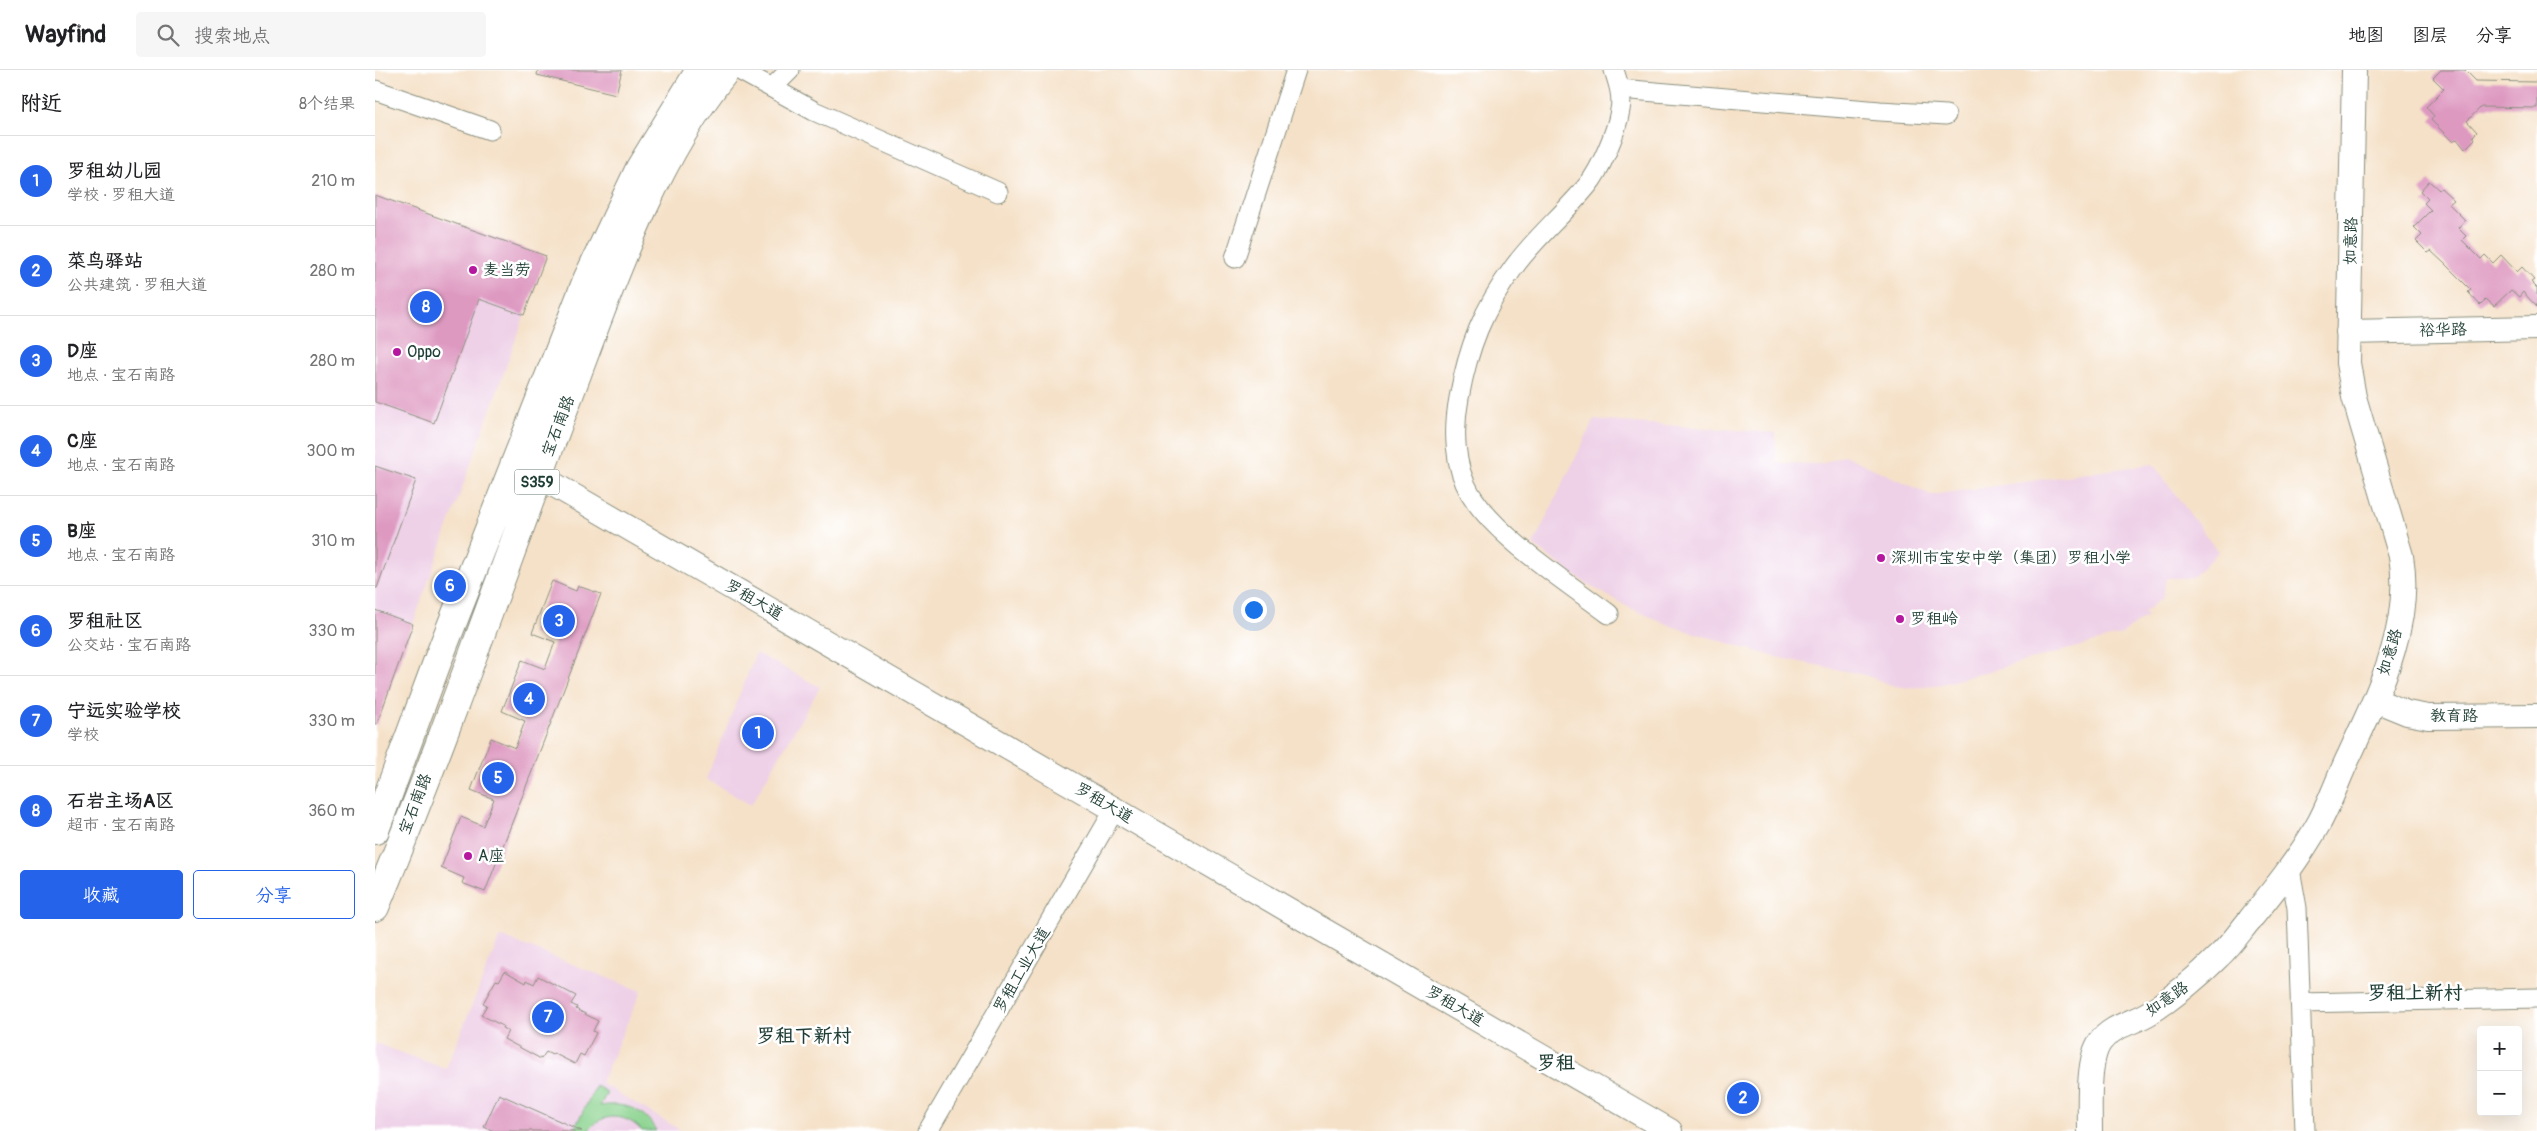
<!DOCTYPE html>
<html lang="zh">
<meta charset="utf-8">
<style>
body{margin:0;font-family:Pangolin,"LXGW WenKai TC",sans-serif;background:#f6f6f6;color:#202124}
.controls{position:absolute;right:15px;bottom:15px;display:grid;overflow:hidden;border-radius:5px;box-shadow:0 5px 20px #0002}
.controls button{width:45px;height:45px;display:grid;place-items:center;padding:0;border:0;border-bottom:1px solid #e0e0e0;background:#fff;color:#202124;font:25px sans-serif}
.you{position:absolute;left:878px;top:539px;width:18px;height:18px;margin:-12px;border:4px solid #fff;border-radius:50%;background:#1a73e8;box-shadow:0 0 0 8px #1a73e833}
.badge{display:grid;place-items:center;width:32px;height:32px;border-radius:50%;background:#2563eb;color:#fff;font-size:16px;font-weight:700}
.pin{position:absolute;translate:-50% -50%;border:2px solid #fff;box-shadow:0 1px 5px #0006}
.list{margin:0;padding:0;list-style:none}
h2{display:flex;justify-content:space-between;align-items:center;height:65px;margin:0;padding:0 20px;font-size:21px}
h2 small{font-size:16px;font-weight:400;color:#757577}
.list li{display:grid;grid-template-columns:32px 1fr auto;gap:15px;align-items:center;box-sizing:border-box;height:90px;padding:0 20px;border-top:1px solid #e0e0e0}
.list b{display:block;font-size:19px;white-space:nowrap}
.list p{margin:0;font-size:16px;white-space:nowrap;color:#757577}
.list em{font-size:16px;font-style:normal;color:#757577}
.actions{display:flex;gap:10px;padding:15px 20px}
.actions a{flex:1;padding:11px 0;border:1px solid #2563eb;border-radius:5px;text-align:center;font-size:18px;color:#2563eb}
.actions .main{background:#2563eb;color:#fff}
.icon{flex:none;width:28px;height:28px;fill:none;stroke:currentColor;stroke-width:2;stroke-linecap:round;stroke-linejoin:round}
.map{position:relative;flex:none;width:2162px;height:1061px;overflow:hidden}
header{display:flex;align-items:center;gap:30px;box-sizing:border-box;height:70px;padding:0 25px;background:#fff;border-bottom:1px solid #e0e0e0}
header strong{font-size:24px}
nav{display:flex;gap:28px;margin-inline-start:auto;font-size:18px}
.search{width:350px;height:45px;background:#f6f6f6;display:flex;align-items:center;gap:12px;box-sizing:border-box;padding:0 18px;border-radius:5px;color:#757577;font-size:19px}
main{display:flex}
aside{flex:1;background:#fff}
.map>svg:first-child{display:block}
.built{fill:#eed0e7}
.green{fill:#8bd38f;stroke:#558862}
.building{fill:#de99c1}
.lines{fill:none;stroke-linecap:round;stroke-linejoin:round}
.minor-casing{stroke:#8a8f7e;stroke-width:21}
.tertiary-casing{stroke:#8a8f7e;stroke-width:26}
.primary-casing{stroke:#8a8f7e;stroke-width:30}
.minor{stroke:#fff;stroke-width:19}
.tertiary{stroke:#fff;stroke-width:24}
.primary{stroke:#fff;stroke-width:28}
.poi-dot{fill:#b5179e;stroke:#fff;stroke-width:2}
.labels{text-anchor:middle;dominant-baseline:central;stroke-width:5;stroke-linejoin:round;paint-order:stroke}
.shield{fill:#fff;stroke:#627771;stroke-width:1}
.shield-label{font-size:15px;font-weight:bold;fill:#1f3d34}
.street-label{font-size:16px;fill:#1f3d34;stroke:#fff}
.poi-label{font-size:16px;fill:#1f3d34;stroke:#fff;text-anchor:start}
.quarter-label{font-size:19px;font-weight:bold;fill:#1f3d34;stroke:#fff}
</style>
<header>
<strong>Wayfind</strong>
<div class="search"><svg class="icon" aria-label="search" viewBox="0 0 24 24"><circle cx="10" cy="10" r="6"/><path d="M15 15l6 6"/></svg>搜索地点</div>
<nav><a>地图</a><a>图层</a><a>分享</a></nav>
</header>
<main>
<aside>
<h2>附近<small>8个结果</small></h2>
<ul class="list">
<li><span class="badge">1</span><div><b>罗租幼儿园</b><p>学校 · 罗租大道</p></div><em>210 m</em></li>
<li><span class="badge">2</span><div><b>菜鸟驿站</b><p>公共建筑 · 罗租大道</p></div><em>280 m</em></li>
<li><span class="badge">3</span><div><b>D座</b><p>地点 · 宝石南路</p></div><em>280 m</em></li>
<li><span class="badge">4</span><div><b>C座</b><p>地点 · 宝石南路</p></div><em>300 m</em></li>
<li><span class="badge">5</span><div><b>B座</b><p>地点 · 宝石南路</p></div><em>310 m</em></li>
<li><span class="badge">6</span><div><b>罗租社区</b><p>公交站 · 宝石南路</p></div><em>330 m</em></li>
<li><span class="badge">7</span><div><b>宁远实验学校</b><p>学校</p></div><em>330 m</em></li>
<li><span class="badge">8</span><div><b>石岩主场A区</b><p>超市 · 宝石南路</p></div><em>360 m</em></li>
</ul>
<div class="actions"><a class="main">收藏</a><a>分享</a></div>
</aside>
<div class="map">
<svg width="2162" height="1061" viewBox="0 0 2162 1061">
<rect width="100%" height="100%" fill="#fff"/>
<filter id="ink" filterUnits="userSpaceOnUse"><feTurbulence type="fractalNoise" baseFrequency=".02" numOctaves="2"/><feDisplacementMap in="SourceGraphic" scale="10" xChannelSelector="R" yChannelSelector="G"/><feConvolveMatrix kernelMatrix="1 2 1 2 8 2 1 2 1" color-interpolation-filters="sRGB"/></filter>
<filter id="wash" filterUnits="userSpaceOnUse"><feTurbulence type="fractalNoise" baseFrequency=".0096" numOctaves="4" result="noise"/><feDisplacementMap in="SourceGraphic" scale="20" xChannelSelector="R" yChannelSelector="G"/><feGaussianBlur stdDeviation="1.12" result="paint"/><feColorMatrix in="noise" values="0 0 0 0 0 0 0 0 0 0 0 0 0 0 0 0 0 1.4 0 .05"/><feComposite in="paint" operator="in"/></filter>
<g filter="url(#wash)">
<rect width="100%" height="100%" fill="#f5e1c8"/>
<!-- built -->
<path class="built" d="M 20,132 L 171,186 L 0,659 L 0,165 Z
M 1219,350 L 1401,363 L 1401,393 L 1447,394 L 1469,385 L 1556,425 L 1778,394 L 1843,482 L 1817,508 L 1791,508 L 1788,527 L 1769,542 L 1772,546 L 1746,565 L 1567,614 L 1536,618 L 1519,616 L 1490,605 L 1401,587 L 1299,557 L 1253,537 L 1212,514 L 1158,475 Z
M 381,583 L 445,617 L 376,735 L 331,709 Z
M 125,866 L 266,921 L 226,1013 L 307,1061 L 0,1061 L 0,973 L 71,999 Z"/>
<!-- green -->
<path class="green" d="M 221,1016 L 232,1022 L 225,1036 C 248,1032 270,1038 281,1061 L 267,1061 C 253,1044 226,1041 213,1061 L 198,1061 Z"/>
<g id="blocks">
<!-- building -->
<path class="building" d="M 163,0 L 247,0 L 241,24 L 162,5 Z
M 2066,0 L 2090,0 L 2101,11 L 2162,12 L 2162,38 L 2106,37 L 2092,51 L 2102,62 L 2098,66 L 2100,69 L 2090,79 L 2082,69 L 2078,72 L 2056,50 L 2059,46 L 2051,37 L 2069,19 L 2058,8 Z
M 2054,111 L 2064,120 L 2066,118 L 2079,130 L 2074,134 L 2090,150 L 2083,158 L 2091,166 L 2087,170 L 2106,189 L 2110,185 L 2118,193 L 2126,185 L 2142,202 L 2147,197 L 2159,210 L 2156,212 L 2162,218 L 2162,237 L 2148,222 L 2144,227 L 2136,220 L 2119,236 L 2111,229 L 2105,235 L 2093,222 L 2096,220 L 2069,193 L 2056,181 L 2053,183 L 2041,171 L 2047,165 L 2039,157 L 2056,140 L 2049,133 L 2053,129 L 2045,121 Z
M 0,125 L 171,186 L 149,245 L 104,229 L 59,353 L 0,332 Z
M 0,396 L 41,410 L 2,518 L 0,518 Z
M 177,511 L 201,521 L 203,516 L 226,524 L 110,822 L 87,813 L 89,808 L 66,798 L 86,747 L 108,756 L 119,729 L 96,720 L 116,668 L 140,678 L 150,651 L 127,641 L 147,590 L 170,599 L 180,572 L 157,563 Z
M 0,540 L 38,554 L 2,654 L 0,654 Z
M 130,901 L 151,913 L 152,910 L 159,914 L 163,906 L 201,926 L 196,934 L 202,937 L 201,939 L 223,951 L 218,961 L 221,963 L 209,986 L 205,984 L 200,994 L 178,983 L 177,985 L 171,982 L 166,989 L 129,969 L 133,961 L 127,958 L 128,956 L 106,945 L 112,935 L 108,933 L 121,910 L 124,911 Z
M 124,1024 L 207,1061 L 119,1061 L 109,1057 Z"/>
</g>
</g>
<g filter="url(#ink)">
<use href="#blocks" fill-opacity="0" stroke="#8a8f7e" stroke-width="1"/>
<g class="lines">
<!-- minor casing -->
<g class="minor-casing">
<path id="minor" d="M 364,0 L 439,41 L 623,122
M 397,18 L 415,0
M 1245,19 L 1505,41 L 1571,45
M 0,20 L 115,60
M 860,188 L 921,0
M 1234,544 C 1193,513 1121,467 1095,423 C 1079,396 1078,359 1084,328 C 1093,278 1108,239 1139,197 C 1160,168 1189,144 1212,116 C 1225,101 1242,61 1245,40 C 1248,26 1243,13 1239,0
M 1915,799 L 1922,838 L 1930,1061
M 1925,933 L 2162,928
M 553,1061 L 740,739"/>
</g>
<!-- tertiary casing -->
<g class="tertiary-casing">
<path id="tertiary" d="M 1973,262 L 2162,258
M 164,406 L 1295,1061
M 2000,630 L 2032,643 L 2053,647 L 2162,646
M 1715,1061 C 1715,1038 1712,990 1725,972 C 1736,956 1758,953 1774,943 C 1799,927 1822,908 1844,886 C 1855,876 1864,863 1873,852 C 1899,820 1924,789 1944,753 C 1956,731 1964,706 1975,684 C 2003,623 2038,555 2026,486 L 1979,327 L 1973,293 L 1979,0"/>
</g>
<!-- primary casing -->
<g class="primary-casing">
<path id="primary" d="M 0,760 L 64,587 L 212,210 L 265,98 L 325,0
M 0,837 C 68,674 126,506 188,341 C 233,224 272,99 351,0"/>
</g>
<!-- minor -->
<use href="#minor" class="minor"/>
<!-- tertiary -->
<use href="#tertiary" class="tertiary"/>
<!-- primary -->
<use href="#primary" class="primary"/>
</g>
</g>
<!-- markers -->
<g class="poi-dot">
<circle cx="98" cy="200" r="5"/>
<circle cx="22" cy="282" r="5"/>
<circle cx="1506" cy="488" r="5"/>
<circle cx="1525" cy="549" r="5"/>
<circle cx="93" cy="786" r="5"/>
</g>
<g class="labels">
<!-- shield labels -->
<rect class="shield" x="139.5" y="399.5" width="45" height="25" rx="4"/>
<g class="shield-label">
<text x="162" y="412">S359</text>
</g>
<!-- street labels -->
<g class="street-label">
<text transform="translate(1976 171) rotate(-89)">如意路</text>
<text transform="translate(2068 260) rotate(-1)">裕华路</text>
<text transform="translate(183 356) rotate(-69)">宝石南路</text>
<text transform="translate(379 530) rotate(30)">罗租大道</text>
<text transform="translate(2015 582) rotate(-73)">如意路</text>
<text x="2079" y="646">教育路</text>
<text transform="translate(729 733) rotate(30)">罗租大道</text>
<text transform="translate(40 734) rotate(-69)">宝石南路</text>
<text transform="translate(647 900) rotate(-60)">罗租工业大道</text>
<text transform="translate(1792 929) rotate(-35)">如意路</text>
<text transform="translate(1080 936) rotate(30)">罗租大道</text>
</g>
<!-- poi labels -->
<g class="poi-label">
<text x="108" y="200">麦当劳</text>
<text x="32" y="282">Oppo</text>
<text x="1516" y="488">深圳市宝安中学（集团）罗租小学</text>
<text x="1535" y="549">罗租岭</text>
<text x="103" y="786">A座</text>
</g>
<!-- quarter labels -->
<g class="quarter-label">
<text x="2040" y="923">罗租上新村</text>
<text x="429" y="966">罗租下新村</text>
<text x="1181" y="993">罗租</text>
</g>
</g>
</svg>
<div class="controls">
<button>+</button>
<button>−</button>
</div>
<div class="you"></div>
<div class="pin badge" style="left:383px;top:663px">1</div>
<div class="pin badge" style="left:1368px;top:1028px">2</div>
<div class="pin badge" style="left:184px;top:551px">3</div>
<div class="pin badge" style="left:154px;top:629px">4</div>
<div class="pin badge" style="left:123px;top:708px">5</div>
<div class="pin badge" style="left:75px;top:516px">6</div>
<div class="pin badge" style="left:173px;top:947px">7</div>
<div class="pin badge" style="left:51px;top:237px">8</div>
</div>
</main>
